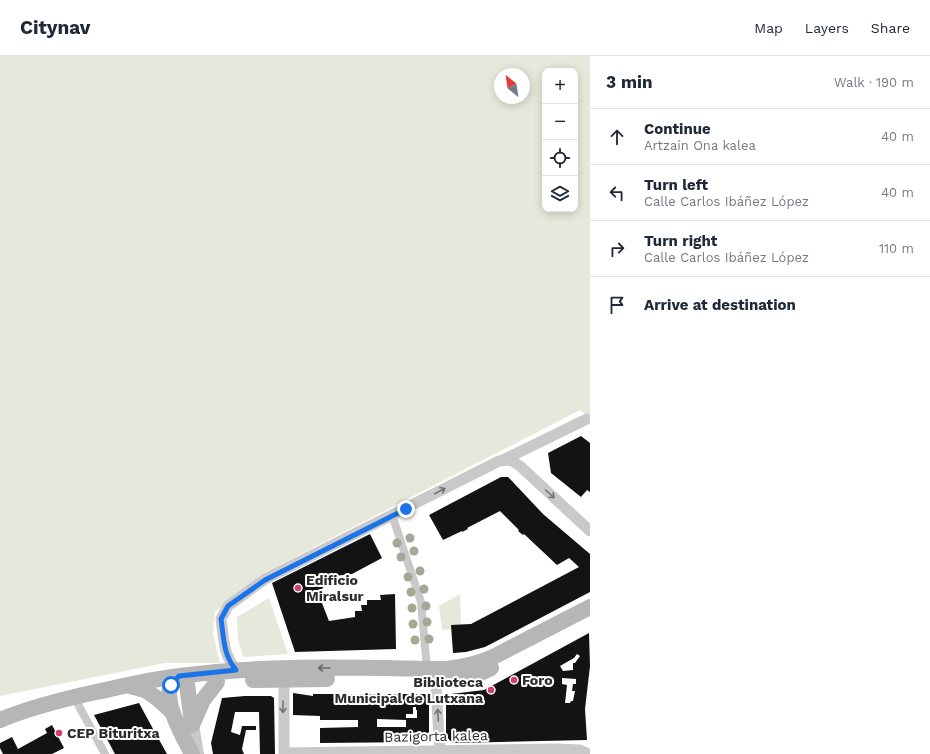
<!DOCTYPE html>
<meta charset="utf-8">
<style>
body{margin:0;font-family:"Work Sans",sans-serif;background:#f6f6f7;color:#1f2937}
.controls{position:absolute;right:12px;top:12px;display:grid;overflow:hidden;border-radius:8px;box-shadow:0 2px 10px #0003}
.controls button{width:36px;height:36px;display:grid;place-items:center;padding:0;border:0;border-bottom:1px solid #e0e1e3;background:#fff;color:#1f2937;font:20px sans-serif}
.compass{position:absolute;left:494px;top:12px;width:36px;height:36px;border-radius:50%;background:#fff;box-shadow:0 2px 10px #0003;rotate:330deg}
.stop{position:absolute;width:12px;height:12px;margin:-9px;border:3px solid #1a73e8;border-radius:50%;background:#fff}
.stop.end{background:#1a73e8;border-color:#fff;box-shadow:0 1px 4px #0008}
.list{margin:0;padding:0;list-style:none}
h2{display:flex;justify-content:space-between;align-items:center;height:52px;margin:0;padding:0 16px;font-size:17px}
h2 small{font-size:13px;font-weight:400;color:#747a83}
.list li{display:grid;grid-template-columns:26px 1fr auto;gap:12px;align-items:center;box-sizing:border-box;height:56px;padding:0 16px;border-top:1px solid #e0e1e3}
.list b{display:block;font-size:15px;white-space:nowrap}
.list p{margin:0;font-size:13px;white-space:nowrap;color:#747a83}
.list em{font-size:13px;font-style:normal;color:#747a83}
.icon{flex:none;width:22px;height:22px;fill:none;stroke:currentColor;stroke-width:2;stroke-linecap:round;stroke-linejoin:round}
.map{position:relative;flex:none;width:590px;height:698px;overflow:hidden}
header{display:flex;align-items:center;gap:24px;box-sizing:border-box;height:56px;padding:0 20px;background:#fff;border-bottom:1px solid #e0e1e3}
header strong{font-size:19px}
nav{display:flex;gap:22px;margin-inline-start:auto;font-size:14px}
main{display:flex}
aside{flex:1;background:#fff}
.map>svg:first-child{display:block}
.green{fill:#e5e8da;fill-rule:evenodd}
.building{fill:#131313;fill-rule:evenodd}
.lines{fill:none;stroke-linecap:round;stroke-linejoin:round}
.pedestrian{stroke:#c9c9c9;stroke-width:8}
.minor{stroke:#c9c9c9;stroke-width:11}
.tertiary{stroke:#c9c9c9;stroke-width:14}
.secondary{stroke:#b6b6b6;stroke-width:16}
.tree{fill:#a3a995}
.oneway{stroke:#737373}
.oneway2{stroke:#6a6a6a}
.route{stroke:#1a73e8;stroke-width:5}
.poi-dot{fill:#d0406a;stroke:#fff;stroke-width:1.5}
.labels{text-anchor:middle;dominant-baseline:central;stroke-width:4;stroke-linejoin:round;paint-order:stroke}
.poi-label{font-size:14px;font-weight:bold;fill:#2c2c2c;stroke:#fff;text-anchor:start}
.street-label{font-size:14px;fill:#2c2c2c;stroke:#fff}
</style>
<header>
<strong>Citynav</strong>
<nav><a>Map</a><a>Layers</a><a>Share</a></nav>
</header>
<main>
<div class="map">
<svg width="590" height="698" viewBox="0 0 590 698">
<rect width="100%" height="100%" fill="#fff"/>
<!-- green -->
<path class="green" d="M 0,0 L 590,0 L 590,362 L 580,354 L 262,518 L 215,556 L 213,578 L 220,607 L 165,607 L 0,640 ZM 545,15 L 575,15 L 575,153 L 545,153 ZM 500,18 L 524,18 L 524,42 L 500,42 Z
M 460,538 L 461,569 L 451,573 L 442,574 L 439,550 Z
M 269,542 L 288,598 L 243,601 L 238,583 L 237,561 Z"/>
<!-- building -->
<path class="building" d="M 581,380 L 590,387 L 590,436 L 587,434 L 581,441 L 551,417 L 548,397 Z
M 501,421 L 508,421 L 511,424 L 543,458 L 590,498 L 590,536 L 485,591 L 466,596 L 453,597 L 451,569 L 471,568 L 579,511 L 569,502 L 557,509 L 524,478 L 523,479 L 518,475 L 519,474 L 500,455 L 467,472 L 468,473 L 462,476 L 462,475 L 443,484 L 429,459 Z
M 370,478 L 382,502 L 352,518 L 334,520 L 318,537 L 329,565 L 355,561 L 355,555 L 362,555 L 361,549 L 367,549 L 367,544 L 381,544 L 380,539 L 395,538 L 396,593 L 295,596 L 272,527 Z
M 589,577 L 590,610 L 585,653 L 587,684 L 454,687 L 446,682 L 446,643 L 451,638 L 484,634 ZM 577,598 L 580,600 L 575,607 L 573,607 L 573,614 L 563,615 L 560,610 L 574,602 ZM 562,622 L 576,623 L 576,628 L 573,628 L 572,635 L 575,635 L 573,645 L 571,645 L 570,647 L 565,647 L 567,629 L 562,628 Z
M 293,637 L 313,640 L 313,638 L 425,638 L 429,643 L 429,681 L 424,686 L 320,687 L 320,672 L 358,671 L 358,664 L 320,664 L 320,660 L 293,659 ZM 413,651 L 416,651 L 416,654 L 417,654 L 417,662 L 406,662 L 406,658 L 413,658 ZM 377,663 L 406,664 L 406,671 L 377,671 Z
M 245,640 L 271,640 L 274,642 L 275,698 L 260,698 L 259,656 L 235,656 L 231,676 L 240,679 L 242,670 L 256,670 L 256,674 L 246,674 L 242,693 L 244,698 L 213,698 L 211,687 L 222,642 Z
M 139,647 L 152,671 L 167,698 L 115,698 L 94,659 Z
M 52,669 L 64,692 L 52,698 L 3,698 L 0,692 L 0,687 L 12,681 L 18,693 L 47,677 L 45,673 Z"/>
<g class="lines">
<!-- pedestrian -->
<path class="pedestrian" d="M 392,459 L 421,546 L 427,613
M 74,641 L 105,698"/>
<!-- minor -->
<path class="minor" d="M 503,404 L 587,363
M 435,613 L 440,698
M 236,614 C 223,598 224,583 221,563 L 228,550 L 265,523 L 499,405 L 511,404 L 520,410 L 590,475
M 284,697 L 556,693 L 580,694 L 588,698
M 284,698 L 284,617"/>
<!-- tertiary -->
<path class="tertiary" d="M 192,669 L 197,698"/>
<!-- secondary -->
<path class="secondary" d="M 179,620 C 176,624 171,627 170,632 C 165,650 184,682 192,698
M 443,623 C 465,622 471,622 491,612
M 253,624 L 327,623
M 187,628 L 192,667
M 130,630 L 145,634 L 158,643 L 173,657
M 0,664 C 31,651 64,643 96,636 C 124,630 152,623 180,620 C 268,608 358,612 447,613 C 463,611 477,608 493,601 L 590,551
M 192,669 L 203,644 L 217,626"/>
</g>
<!-- trees -->
<g class="tree">
<circle cx="410" cy="482" r="4.5"/>
<circle cx="397" cy="487" r="4.5"/>
<circle cx="414" cy="495" r="4.5"/>
<circle cx="401" cy="501" r="4.5"/>
<circle cx="420" cy="515" r="4.5"/>
<circle cx="408" cy="521" r="4.5"/>
<circle cx="424" cy="533" r="4.5"/>
<circle cx="411" cy="536" r="4.5"/>
<circle cx="426" cy="550" r="4.5"/>
<circle cx="412" cy="552" r="4.5"/>
<circle cx="427" cy="566" r="4.5"/>
<circle cx="413" cy="568" r="4.5"/>
<circle cx="429" cy="583" r="4.5"/>
<circle cx="415" cy="584" r="4.5"/>
</g>
<!-- one-way arrows -->
<defs><path id="oneway-shaft" d="M-6 0H5M1.5-3L5.5 0L1.5 3" fill="none" stroke-width="1.6" stroke-linecap="round" stroke-linejoin="round"/></defs>
<g class="oneway">
<use href="#oneway-shaft" transform="translate(440 435) rotate(-27)"/>
<use href="#oneway-shaft" transform="translate(550 438) rotate(42)"/>
<use href="#oneway-shaft" transform="translate(283 651) rotate(90)"/>
<use href="#oneway-shaft" transform="translate(438 659) rotate(-93)"/>
</g>
<use class="oneway2" href="#oneway-shaft" transform="translate(324 612) rotate(-180)"/>
<g class="lines">
<!-- route -->
<path class="route" d="M 171,629 L 179,620 L 236,614 C 223,598 224,583 221,563 L 228,550 L 265,524 L 406,453"/>
</g>
<!-- markers -->
<g class="poi-dot">
<circle cx="298" cy="532" r="4"/>
<circle cx="514" cy="624" r="4"/>
<circle cx="491" cy="634" r="4"/>
<circle cx="59" cy="677" r="4"/>
</g>
<g class="labels">
<!-- poi labels -->
<g class="poi-label">
<text x="306" y="524">Edificio<tspan x="306" dy="16">Miralsur</tspan></text>
<text x="522" y="624">Foro</text>
<text x="483" y="626" text-anchor="end">Biblioteca<tspan x="483" dy="16">Municipal de Lutxana</tspan></text>
<text x="67" y="677">CEP Bituritxa</text>
</g>
<!-- street labels -->
<g class="street-label">
<text transform="translate(436 680) rotate(-1)">Bazigorta kalea</text>
</g>
</g>
</svg>
<div class="controls">
<button>+</button>
<button>−</button>
<button><svg class="icon" aria-label="locate" viewBox="0 0 24 24"><circle cx="12" cy="12" r="6"/><path d="M12 2v4M12 18v4M2 12h4M18 12h4"/></svg></button>
<button><svg class="icon" aria-label="layers" viewBox="0 0 24 24"><path d="M12 4l9 5-9 5-9-5zM3 14l9 5 9-5"/></svg></button>
</div>
<svg class="compass" viewBox="-18 -18 36 36"><path d="M0-13l5 13h-10z" fill="#e53935"/><path d="M0 13l5-13h-10z" fill="#747a83"/></svg>
<div class="stop" style="left:171px;top:629px"></div>
<div class="stop end" style="left:406px;top:453px"></div>
</div>
<aside>
<h2>3 min<small>Walk · 190 m</small></h2>
<ul class="list">
<li><svg class="icon" aria-label="ahead" viewBox="0 0 24 24"><path d="M12 20V5M6 11l6-6 6 6"/></svg><div><b>Continue</b><p>Artzain Ona kalea</p></div><em>40 m</em></li>
<li><svg class="icon" aria-label="left" viewBox="0 0 24 24"><path d="M17 20v-9H6M10 6l-5 5 5 5"/></svg><div><b>Turn left</b><p>Calle Carlos Ibáñez López</p></div><em>40 m</em></li>
<li><svg class="icon" aria-label="right" viewBox="0 0 24 24"><path d="M7 20v-9h11M14 6l5 5-5 5"/></svg><div><b>Turn right</b><p>Calle Carlos Ibáñez López</p></div><em>110 m</em></li>
<li><svg class="icon" aria-label="arrive" viewBox="0 0 24 24"><path d="M6 21V4h12l-3 4 3 4H6"/></svg><div><b>Arrive at destination</b></div></li>
</ul>
</aside>
</main>
